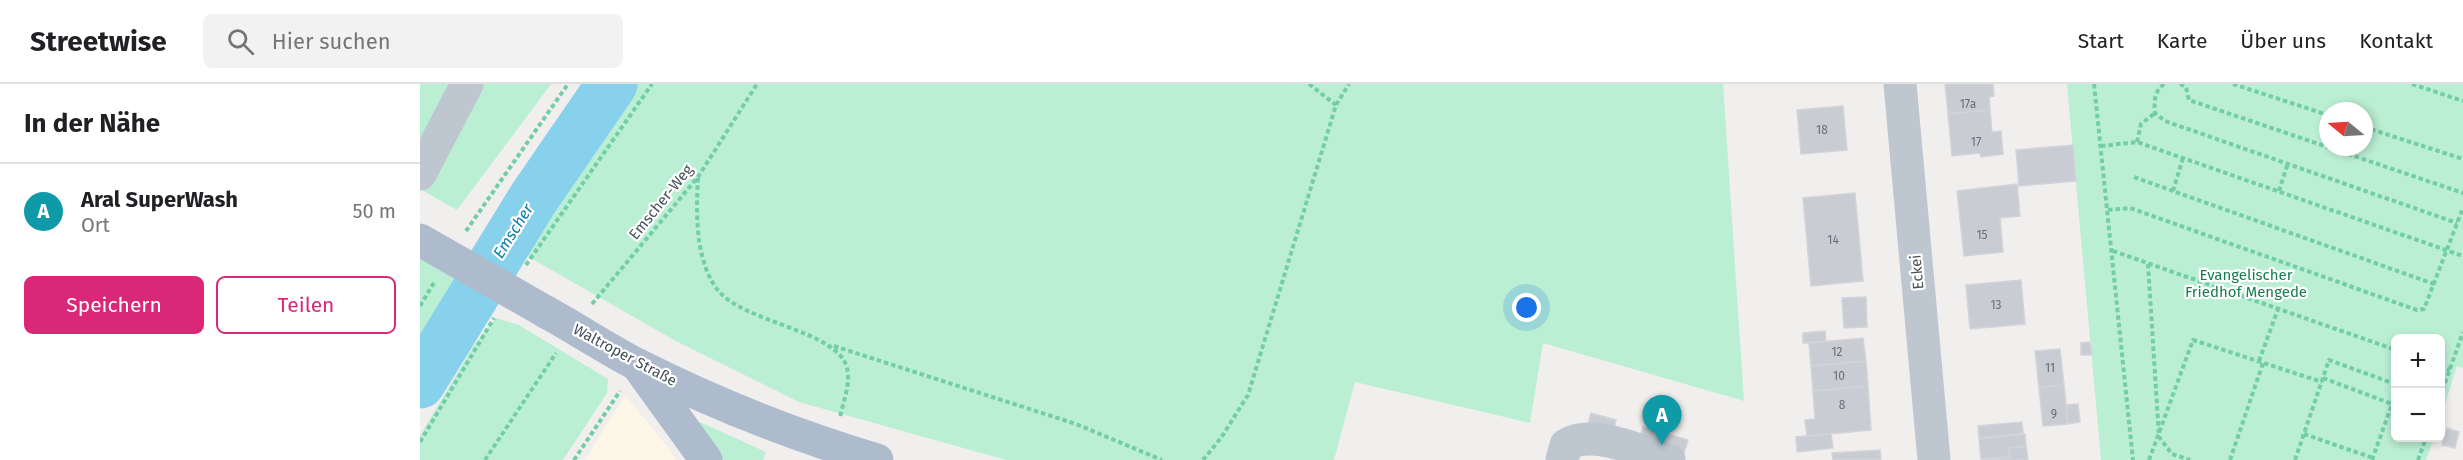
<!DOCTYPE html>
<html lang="de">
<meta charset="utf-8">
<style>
body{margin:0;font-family:"Fira Sans",sans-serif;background:#f2f2f2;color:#202124}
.controls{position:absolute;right:18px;bottom:18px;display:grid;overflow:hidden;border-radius:9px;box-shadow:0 3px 9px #0003}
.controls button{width:54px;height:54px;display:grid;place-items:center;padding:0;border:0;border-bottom:2px solid #e0e0e0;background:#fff;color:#202124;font:30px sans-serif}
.compass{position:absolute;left:1899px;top:18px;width:54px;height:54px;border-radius:50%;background:#fff;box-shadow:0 3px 9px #0003;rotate:288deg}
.you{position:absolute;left:1107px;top:224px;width:21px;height:21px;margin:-15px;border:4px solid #fff;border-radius:50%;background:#1a73e8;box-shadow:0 0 0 9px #1a73e833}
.badge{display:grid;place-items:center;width:39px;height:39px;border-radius:50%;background:#db2777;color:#fff;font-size:20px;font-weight:700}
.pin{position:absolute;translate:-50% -50px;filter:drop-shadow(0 2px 3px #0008)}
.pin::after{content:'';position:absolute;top:32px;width:21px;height:18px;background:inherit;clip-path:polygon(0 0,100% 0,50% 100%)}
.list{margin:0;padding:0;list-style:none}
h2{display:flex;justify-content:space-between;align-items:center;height:78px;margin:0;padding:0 24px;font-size:26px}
h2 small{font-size:20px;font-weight:400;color:#757577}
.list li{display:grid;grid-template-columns:39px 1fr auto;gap:18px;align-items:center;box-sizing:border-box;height:96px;padding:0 24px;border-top:2px solid #e0e0e0}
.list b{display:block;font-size:22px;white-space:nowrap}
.list p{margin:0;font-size:20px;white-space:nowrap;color:#757577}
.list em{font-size:20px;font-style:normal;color:#757577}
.actions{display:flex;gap:12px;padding:18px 24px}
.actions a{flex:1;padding:14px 0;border:2px solid #db2777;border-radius:9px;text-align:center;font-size:21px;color:#db2777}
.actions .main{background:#db2777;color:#fff}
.icon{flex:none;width:33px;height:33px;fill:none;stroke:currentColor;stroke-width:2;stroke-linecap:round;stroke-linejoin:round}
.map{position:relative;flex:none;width:2043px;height:376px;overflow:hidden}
header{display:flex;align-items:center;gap:36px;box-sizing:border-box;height:84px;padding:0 30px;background:#fff;border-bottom:2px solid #e0e0e0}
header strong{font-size:28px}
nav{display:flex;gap:33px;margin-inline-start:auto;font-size:21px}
.search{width:420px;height:54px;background:#f2f2f2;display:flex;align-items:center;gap:15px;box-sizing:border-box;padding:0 21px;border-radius:9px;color:#757577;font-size:22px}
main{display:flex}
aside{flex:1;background:#fff}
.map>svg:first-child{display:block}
.commercial{fill:#fcf7e7}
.green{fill:#bbefd3;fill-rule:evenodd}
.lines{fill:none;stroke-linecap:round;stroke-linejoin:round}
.river{stroke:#88d1ec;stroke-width:51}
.building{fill:#caccd4;stroke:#d2d4da;stroke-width:1.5}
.path{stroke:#73cda7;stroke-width:4;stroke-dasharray:4.5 3;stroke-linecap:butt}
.minor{stroke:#bec7d0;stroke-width:33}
.major{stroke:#adbbcd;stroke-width:33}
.major-bridge{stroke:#adbbcd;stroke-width:33}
.labels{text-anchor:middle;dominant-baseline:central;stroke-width:4.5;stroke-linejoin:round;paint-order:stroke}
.number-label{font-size:12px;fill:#676f79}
.street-label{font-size:15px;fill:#46505b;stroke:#fff}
.park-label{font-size:15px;fill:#167d50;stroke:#fff}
.water-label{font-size:16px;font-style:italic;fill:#0b7ea9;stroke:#fff}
</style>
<header>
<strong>Streetwise</strong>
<div class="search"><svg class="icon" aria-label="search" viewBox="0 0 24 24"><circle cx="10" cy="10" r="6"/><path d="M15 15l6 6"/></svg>Hier suchen</div>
<nav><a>Start</a><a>Karte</a><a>Über uns</a><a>Kontakt</a></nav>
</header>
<main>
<aside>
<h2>In der Nähe<small></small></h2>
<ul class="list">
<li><span class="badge" style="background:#0f9aa8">A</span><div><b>Aral SuperWash</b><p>Ort</p></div><em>50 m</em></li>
</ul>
<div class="actions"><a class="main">Speichern</a><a>Teilen</a></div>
</aside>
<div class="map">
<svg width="2043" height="376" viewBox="0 0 2043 376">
<rect width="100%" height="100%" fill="#f1eeee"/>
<!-- commercial -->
<path class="commercial" d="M 205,311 L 246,361 L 257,376 L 165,376 Z"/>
<!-- green -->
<path class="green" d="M 0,0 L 131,0 L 37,126 L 0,105 Z
M 215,0 L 1303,0 L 1324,317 L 1123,259 L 1110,339 L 935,298 L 914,376 L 586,376 L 379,318 L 254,256 L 93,164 Z
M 1647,0 L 2043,0 L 2043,284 L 2037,282 L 2021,333 L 2020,255 L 1976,255 L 1976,354 L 2014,354 L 2006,376 L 1681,376 ZM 1908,27 L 1944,27 L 1944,63 L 1908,63 Z
M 0,156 L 66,192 L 0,299 Z
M 76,234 L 99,241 L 188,295 L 187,309 L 143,376 L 0,376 L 0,352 L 54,261 Z
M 280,338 L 346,368 L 343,376 L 298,376 L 277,339 Z"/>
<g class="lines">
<!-- river -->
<path class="river" d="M 0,299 L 113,115 L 192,0"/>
</g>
<!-- building -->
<path class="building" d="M 1525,0 L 1573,0 L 1574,12 L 1569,13 L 1570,26 L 1528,30 Z
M 1423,22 L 1427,66 L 1381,70 L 1377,26 Z
M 1570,26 L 1572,48 L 1581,47 L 1583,70 L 1561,73 L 1560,69 L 1532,72 L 1528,30 Z
M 1653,61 L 1656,97 L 1599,102 L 1596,66 Z
M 1597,100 L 1600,132 L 1580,134 L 1583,168 L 1544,172 L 1537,107 Z
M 1435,109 L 1443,197 L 1391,202 L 1383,114 Z
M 1601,196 L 1605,240 L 1550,245 L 1546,201 Z
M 1446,213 L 1447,243 L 1424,244 L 1422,214 Z
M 1405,247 L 1406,257 L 1383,259 L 1383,249 Z
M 1443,254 L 1446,277 L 1391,282 L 1389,259 Z
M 1670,258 L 1672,271 L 1661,271 L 1661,259 Z
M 1640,265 L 1644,301 L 1619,304 L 1615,267 Z
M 1446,277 L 1448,302 L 1393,307 L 1391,282 Z
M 1644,301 L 1648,340 L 1623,342 L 1619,304 Z
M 1448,302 L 1451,346 L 1387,352 L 1385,336 L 1395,335 L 1393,307 Z
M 1658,320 L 1660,338 L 1648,340 L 1646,321 Z
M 1171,329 L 1196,336 L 1193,349 L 1168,341 Z
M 1602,338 L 1603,349 L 1559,354 L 1558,342 Z
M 1223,343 L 1268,356 L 1262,376 L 1219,356 Z
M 2027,344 L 2039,348 L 2035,364 L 2022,361 Z
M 1411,350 L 1413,364 L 1377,368 L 1376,353 Z
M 1605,350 L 1606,362 L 1589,364 L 1590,373 L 1561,375 L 1559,355 Z
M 1606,362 L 1608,376 L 1561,376 L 1590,373 L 1589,364 Z
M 1460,366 L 1461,376 L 1413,376 L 1412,369 Z"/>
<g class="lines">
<!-- path -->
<path class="path" d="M 889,0 L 916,21
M 1674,0 L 1713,376
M 1744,0 C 1734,8 1734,17 1735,29 L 1745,37 L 2037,139
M 1760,0 L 1766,3 L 1769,16 L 2043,109
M 1813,0 L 1908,31
M 1992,0 L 2043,17
M 1944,43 L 2043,75
M 1717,58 L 1721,40 L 1735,29
M 1681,62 L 1717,58 L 2043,172
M 1763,74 L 1753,107 L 2014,200
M 1714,93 L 1753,107
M 278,94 C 276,128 275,176 297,205 C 322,239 418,246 427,284 C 431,299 423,319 420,333
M 1859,107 L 1868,79
M 1688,126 L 1710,124 L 1997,226 L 2004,225 L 2043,124
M 46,147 L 148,0
M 1693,167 L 1976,266
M 1728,180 L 1739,353 L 1752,370 L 1770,376
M 106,181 L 232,0
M 172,220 L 278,93 L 337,0
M 0,222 L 15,197
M 414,262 L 656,340 L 742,376
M 1839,277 L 1858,225
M 2020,282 L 2030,286
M 1903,294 L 1972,320
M 2020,313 L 2043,248
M 1884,350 L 1953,374
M 0,358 L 74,234
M 65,376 L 136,269
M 154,376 L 200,307
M 783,376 L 801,354 L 828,311 L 916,21 L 929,0
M 1729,376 L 1773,256 L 1902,298
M 1810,376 L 1843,279
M 1875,376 L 1909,276 L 1975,300
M 1952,376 L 1972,320 L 1975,299
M 1998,376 L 2006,354"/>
<!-- minor -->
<path class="minor" d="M 1480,0 L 1514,376
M 0,90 L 47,0
M 1142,376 L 1146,361 C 1173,344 1221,368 1249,376"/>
<!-- major -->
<path class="major" d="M 126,228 C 157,245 187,265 218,281 C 295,320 374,351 457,376
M 218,282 L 286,376"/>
<!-- major-bridge -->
<path class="major-bridge" d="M 0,156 L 126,228"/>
</g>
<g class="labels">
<!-- number labels -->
<g class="number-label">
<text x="1548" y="20">17a</text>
<text x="1402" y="46">18</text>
<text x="1556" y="58">17</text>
<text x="1562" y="151">15</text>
<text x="1413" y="156">14</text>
<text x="1576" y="221">13</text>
<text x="1417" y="268">12</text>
<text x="1630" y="284">11</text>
<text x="1419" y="292">10</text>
<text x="1422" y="321">8</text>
<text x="1634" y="330">9</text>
</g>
<!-- street labels -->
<g class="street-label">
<text transform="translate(241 118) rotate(-51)">Emscher-Weg</text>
<text transform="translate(1497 188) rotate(-95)">Eckei</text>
<text transform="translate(205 271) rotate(28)">Waltroper Straße</text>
</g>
<!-- park labels -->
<g class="park-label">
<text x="1826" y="191">Evangelischer<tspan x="1826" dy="17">Friedhof Mengede</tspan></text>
</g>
<!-- water labels -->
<g class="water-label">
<text transform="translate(93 147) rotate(-58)">Emscher</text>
</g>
</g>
</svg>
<div class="controls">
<button>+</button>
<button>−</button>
</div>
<svg class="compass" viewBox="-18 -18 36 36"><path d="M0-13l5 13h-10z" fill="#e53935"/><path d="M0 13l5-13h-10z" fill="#757577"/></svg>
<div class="you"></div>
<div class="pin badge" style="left:1242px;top:361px;background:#0f9aa8">A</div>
</div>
</main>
